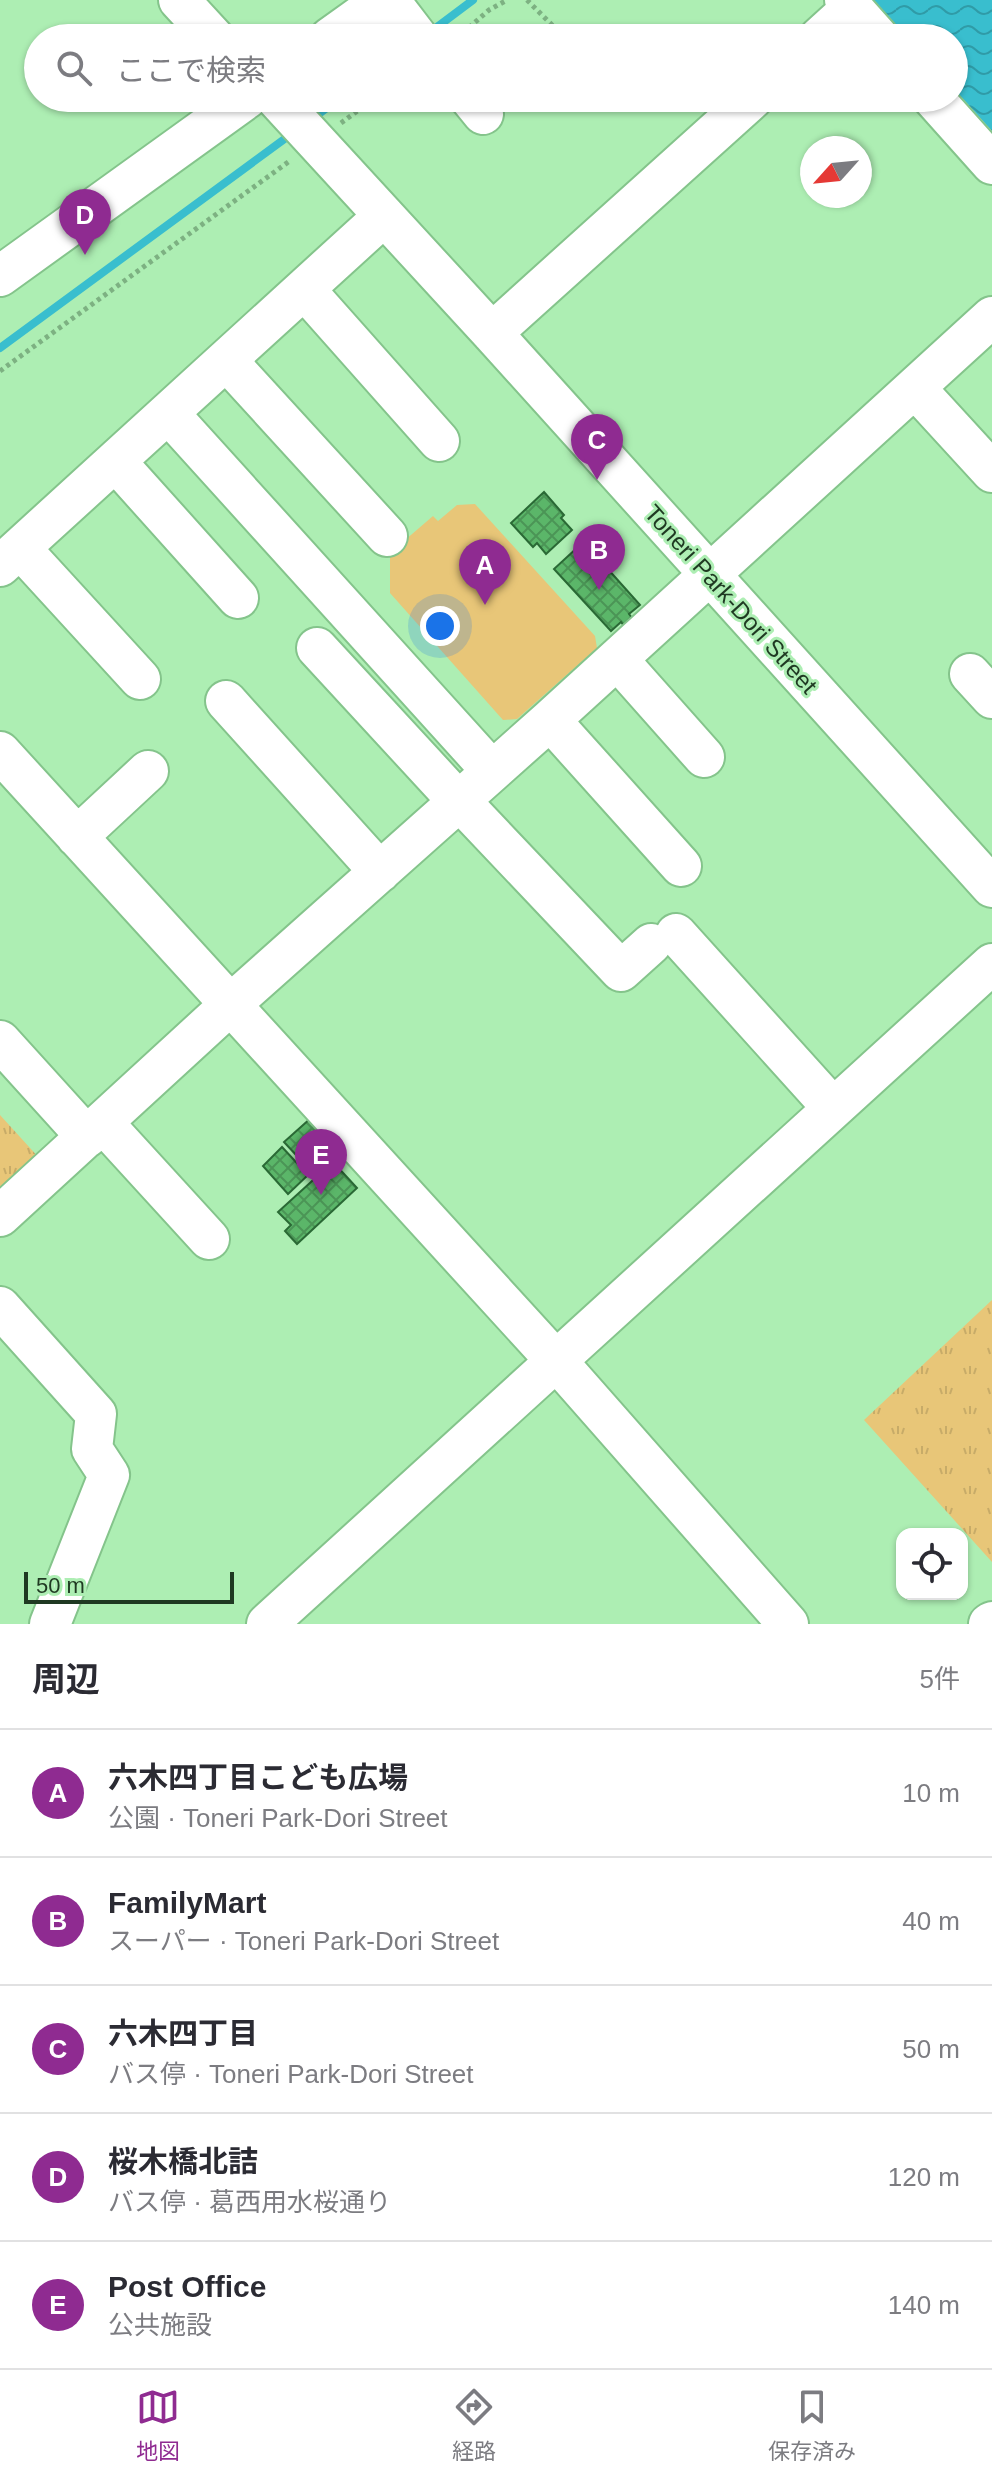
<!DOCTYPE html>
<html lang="ja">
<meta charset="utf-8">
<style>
body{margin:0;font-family:Arial,"Noto Sans JP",sans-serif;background:#f7f7f7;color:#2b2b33}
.controls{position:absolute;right:24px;bottom:24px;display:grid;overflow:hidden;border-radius:16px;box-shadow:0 2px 6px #0004}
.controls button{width:72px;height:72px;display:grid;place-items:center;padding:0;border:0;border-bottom:2px solid #e1e1e2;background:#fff;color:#2b2b33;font:40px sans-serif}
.compass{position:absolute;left:800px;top:136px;width:72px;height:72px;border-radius:50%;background:#fff;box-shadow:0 2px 6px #0004;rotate:243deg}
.scale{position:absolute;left:24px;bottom:20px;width:210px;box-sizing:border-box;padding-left:8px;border:4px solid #1f3922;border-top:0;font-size:22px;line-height:28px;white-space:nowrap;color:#1f3922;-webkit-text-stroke:6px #adeeb3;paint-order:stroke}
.you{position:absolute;left:440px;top:626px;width:28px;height:28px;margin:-20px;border:6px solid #fff;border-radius:50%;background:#1a73e8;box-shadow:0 0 0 12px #1a73e833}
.badge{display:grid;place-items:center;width:52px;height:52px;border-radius:50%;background:#8f2b91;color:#fff;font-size:26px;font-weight:700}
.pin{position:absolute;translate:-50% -66px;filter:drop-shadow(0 2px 4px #0008)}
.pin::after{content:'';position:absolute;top:42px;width:28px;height:24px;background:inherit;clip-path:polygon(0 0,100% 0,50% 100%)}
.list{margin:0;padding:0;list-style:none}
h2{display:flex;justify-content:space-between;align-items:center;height:104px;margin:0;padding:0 32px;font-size:34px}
h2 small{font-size:26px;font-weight:400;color:#7c7c81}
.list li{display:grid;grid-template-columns:52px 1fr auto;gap:24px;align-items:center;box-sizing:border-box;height:128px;padding:0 32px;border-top:2px solid #e1e1e2}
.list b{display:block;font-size:30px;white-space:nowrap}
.list p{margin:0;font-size:26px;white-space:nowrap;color:#7c7c81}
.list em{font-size:26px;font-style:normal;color:#7c7c81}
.icon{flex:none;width:44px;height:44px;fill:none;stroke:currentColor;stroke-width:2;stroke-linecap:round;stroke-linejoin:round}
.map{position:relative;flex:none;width:992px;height:1624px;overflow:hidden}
.search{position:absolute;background:#fff;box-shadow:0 2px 6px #0004;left:24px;right:24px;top:24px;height:88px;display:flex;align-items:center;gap:20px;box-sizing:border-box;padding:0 28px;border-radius:44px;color:#7c7c81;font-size:30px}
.sheet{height:744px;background:#fff}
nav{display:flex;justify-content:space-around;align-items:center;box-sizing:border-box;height:112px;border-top:2px solid #e1e1e2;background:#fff;font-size:22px;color:#7c7c81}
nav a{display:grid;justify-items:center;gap:4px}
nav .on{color:#8f2b91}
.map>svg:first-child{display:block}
.park{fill:url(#park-tufts)}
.pitch{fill:#e8c678}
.water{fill:url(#water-waves)}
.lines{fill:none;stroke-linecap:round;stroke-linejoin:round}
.stream{stroke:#39bece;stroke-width:8}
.building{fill:url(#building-cross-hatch);stroke:#2a6935;stroke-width:2}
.minor-casing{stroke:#84c48b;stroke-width:44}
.path{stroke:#7db182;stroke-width:5;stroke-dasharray:4 4;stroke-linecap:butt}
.minor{stroke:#fff;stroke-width:40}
.labels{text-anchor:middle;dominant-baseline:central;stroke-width:6;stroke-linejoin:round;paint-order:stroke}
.street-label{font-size:24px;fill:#1f3922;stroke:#adeeb3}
</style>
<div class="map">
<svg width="992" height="1624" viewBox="0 0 992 1624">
<defs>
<pattern id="park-tufts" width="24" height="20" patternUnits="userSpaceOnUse" patternTransform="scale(2)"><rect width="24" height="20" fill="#e8c678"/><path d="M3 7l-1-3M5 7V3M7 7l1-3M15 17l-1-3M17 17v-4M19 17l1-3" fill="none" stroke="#c7ab68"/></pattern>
<pattern id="water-waves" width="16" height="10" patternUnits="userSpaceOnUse" patternTransform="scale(2)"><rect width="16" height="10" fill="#39bece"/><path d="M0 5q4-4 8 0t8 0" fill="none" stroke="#2f9ba7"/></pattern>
<pattern id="building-cross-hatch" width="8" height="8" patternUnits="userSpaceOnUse" patternTransform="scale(2)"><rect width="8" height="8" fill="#5bb669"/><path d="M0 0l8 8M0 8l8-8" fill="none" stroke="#4b9556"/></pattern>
</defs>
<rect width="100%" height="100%" fill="#adeeb3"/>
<!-- park -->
<path class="park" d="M 0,1115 L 41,1160 L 0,1196 Z
M 992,1300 L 992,1562 L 864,1420 Z"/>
<!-- pitch -->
<path class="pitch" d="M 475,504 L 595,636 L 597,648 L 517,719 L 503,720 L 390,593 L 390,553 L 433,516 L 438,521 L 457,505 Z"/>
<!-- water -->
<path class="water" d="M 873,0 L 992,0 L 992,131 L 954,89 L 954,38 L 907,38 Z"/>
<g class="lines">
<!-- stream -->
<path class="stream" d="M 429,33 L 473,0
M 312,119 L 340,98
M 0,348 L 294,132"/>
</g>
<!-- building -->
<path class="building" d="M 544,492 L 564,515 L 561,518 L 572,530 L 546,554 L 537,543 L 533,547 L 511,523 Z
M 578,547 L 593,563 L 598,558 L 640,605 L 629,614 L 632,618 L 624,626 L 621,622 L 611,631 L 554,569 Z
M 311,1118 L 325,1134 L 298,1157 L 284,1142 Z
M 282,1147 L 308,1175 L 288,1194 L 263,1166 Z
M 333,1162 L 357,1188 L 297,1244 L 285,1231 L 291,1225 L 278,1212 Z"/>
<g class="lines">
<!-- minor casing -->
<g class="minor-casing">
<path id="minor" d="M 179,0 L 214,38
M 389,0 L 418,38
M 845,0 L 879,38
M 330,38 L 383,0
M 819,38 L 852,8
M 276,98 L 492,333 L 992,887
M 470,98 L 483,114
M 933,98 L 992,164
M 0,276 L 247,98
M 305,290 L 439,441
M 492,333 L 753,98
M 227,361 L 387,536
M 915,388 L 992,472
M 169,414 L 492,771
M 116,462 L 238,598
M 20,548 L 140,679
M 0,566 L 384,216
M 317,648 L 458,801
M 617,659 L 704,757
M 970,674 L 992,698
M 226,701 L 380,872
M 550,720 L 681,866
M 0,752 L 568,1374 L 788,1624
M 459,800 L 621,971 L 651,944
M 77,837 L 148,771
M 676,934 L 833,1108
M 0,1041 L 87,1137
M 103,1123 L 209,1239
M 0,1216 L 231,1004 L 550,720 L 992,317
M 0,1307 L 96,1414 L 92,1449 L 109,1475 L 50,1624
M 267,1624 L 992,964
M 989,1624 L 992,1622"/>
</g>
<!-- path -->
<path class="path" d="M 527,0 L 565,38
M 457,38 L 489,10 L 507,0
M 341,123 L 375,98
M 0,371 L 291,160"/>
<!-- minor -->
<use href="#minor" class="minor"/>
</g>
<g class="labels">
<!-- street labels -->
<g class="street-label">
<text transform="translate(731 599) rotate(48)">Toneri Park-Dori Street</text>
</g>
</g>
</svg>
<div class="controls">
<button><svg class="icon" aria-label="locate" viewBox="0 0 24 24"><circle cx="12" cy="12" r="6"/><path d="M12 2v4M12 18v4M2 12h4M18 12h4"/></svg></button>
</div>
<svg class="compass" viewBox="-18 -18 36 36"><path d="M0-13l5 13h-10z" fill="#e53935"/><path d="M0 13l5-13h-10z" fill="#7c7c81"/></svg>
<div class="scale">50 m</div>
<div class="you"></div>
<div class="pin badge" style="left:485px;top:605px">A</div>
<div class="pin badge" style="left:599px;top:590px">B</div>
<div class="pin badge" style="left:597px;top:480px">C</div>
<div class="pin badge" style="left:85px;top:255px">D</div>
<div class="pin badge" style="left:321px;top:1195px">E</div>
<div class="search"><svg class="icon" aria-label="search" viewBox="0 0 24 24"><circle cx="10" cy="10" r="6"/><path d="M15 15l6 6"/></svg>ここで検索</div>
</div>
<section class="sheet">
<h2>周辺<small>5件</small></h2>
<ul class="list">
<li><span class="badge">A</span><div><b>六木四丁目こども広場</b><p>公園 · Toneri Park-Dori Street</p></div><em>10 m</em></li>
<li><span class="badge">B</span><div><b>FamilyMart</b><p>スーパー · Toneri Park-Dori Street</p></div><em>40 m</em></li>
<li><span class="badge">C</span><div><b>六木四丁目</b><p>バス停 · Toneri Park-Dori Street</p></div><em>50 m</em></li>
<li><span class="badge">D</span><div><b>桜木橋北詰</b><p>バス停 · 葛西用水桜通り</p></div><em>120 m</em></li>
<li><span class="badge">E</span><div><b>Post Office</b><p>公共施設</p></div><em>140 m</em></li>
</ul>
</section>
<nav>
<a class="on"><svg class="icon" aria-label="map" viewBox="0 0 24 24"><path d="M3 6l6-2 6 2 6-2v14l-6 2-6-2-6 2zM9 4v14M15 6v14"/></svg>地図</a>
<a><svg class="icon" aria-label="directions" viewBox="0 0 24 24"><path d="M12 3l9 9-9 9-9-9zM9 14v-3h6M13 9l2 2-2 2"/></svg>経路</a>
<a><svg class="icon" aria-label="saved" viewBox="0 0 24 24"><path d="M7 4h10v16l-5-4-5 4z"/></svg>保存済み</a>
</nav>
